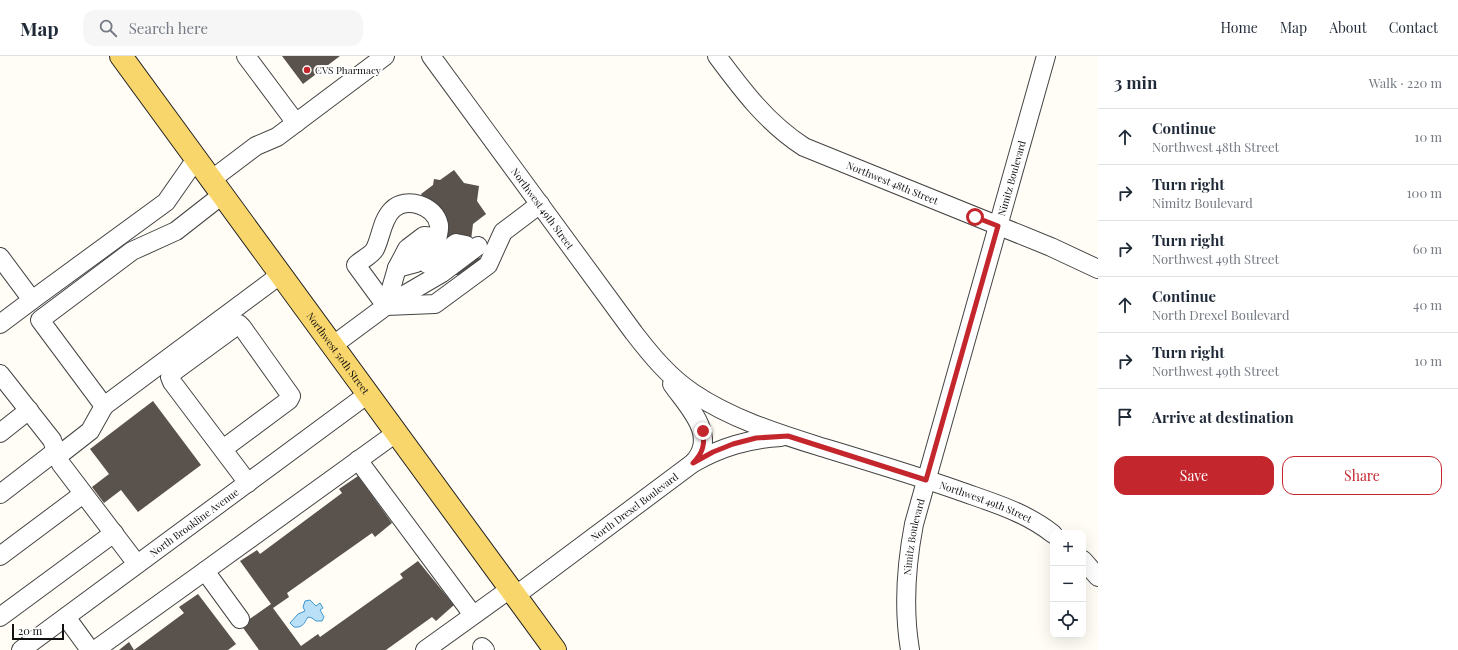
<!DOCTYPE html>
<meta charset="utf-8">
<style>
body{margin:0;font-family:"Playfair Display",serif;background:#f6f6f7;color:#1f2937}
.controls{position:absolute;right:12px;bottom:12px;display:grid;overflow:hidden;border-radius:8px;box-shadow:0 4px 16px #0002}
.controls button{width:36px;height:36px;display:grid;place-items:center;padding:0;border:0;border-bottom:1px solid #e0e1e3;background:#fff;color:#1f2937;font:20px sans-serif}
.scale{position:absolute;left:12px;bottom:10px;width:52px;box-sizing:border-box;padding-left:4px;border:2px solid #111;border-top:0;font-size:11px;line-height:14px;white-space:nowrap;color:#111;-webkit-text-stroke:3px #fff;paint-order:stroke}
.stop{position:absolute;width:12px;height:12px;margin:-9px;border:3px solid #c4262e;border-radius:50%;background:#fff}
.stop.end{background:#c4262e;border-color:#fff;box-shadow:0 1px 4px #0008}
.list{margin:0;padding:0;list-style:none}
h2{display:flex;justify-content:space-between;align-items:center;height:52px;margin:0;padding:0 16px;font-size:17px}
h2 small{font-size:13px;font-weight:400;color:#747a83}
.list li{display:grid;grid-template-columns:26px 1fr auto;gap:12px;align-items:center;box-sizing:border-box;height:56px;padding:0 16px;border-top:1px solid #e0e1e3}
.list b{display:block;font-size:15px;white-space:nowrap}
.list p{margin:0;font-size:13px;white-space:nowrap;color:#747a83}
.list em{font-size:13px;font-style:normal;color:#747a83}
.actions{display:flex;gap:8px;padding:12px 16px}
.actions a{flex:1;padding:9px 0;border:1px solid #c4262e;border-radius:12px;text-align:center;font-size:14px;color:#c4262e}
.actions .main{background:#c4262e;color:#fff}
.icon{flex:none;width:22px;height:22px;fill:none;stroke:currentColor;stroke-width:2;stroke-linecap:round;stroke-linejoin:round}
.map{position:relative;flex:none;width:1098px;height:594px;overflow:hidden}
header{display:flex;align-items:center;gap:24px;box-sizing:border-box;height:56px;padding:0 20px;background:#fff;border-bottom:1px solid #e0e1e3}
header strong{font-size:19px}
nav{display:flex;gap:22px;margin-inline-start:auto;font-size:14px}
.search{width:280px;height:36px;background:#f6f6f7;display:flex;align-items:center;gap:10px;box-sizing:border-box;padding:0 14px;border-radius:12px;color:#747a83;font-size:15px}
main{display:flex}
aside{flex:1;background:#fff}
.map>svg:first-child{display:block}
.water{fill:#b9e0f7;stroke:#3f96cf}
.building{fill:#5a524d}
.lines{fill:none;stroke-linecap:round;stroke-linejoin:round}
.minor-casing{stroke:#444;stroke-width:20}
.major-casing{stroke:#222;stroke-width:24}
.minor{stroke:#fff;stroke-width:18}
.major{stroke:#f9d66b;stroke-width:22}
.route{stroke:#c4262e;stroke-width:5}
.poi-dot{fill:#c4262e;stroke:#fff;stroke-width:1.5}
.labels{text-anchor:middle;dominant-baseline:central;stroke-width:4;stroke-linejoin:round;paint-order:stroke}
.poi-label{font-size:10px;fill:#111;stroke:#fff;text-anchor:start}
.street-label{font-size:10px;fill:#111;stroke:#fff}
</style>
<header>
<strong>Map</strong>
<div class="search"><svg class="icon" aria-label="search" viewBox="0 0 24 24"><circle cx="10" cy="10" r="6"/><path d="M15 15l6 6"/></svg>Search here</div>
<nav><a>Home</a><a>Map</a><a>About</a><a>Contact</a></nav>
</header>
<main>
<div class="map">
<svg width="1098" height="594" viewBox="0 0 1098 594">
<rect width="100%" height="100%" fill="#fffdf5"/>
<!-- water -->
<path class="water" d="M 310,544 L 316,550 L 320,547 L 323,552 L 320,554 L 324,561 L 322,565 L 316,565 L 312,562 L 308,561 C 304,568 302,572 294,571 L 290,567 L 298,558 L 305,555 L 303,551 L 305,545 Z"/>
<!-- building -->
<path class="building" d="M 282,0 L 340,0 L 303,28 Z
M 454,114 L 464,127 L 479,130 L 477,145 L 486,158 L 473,168 L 469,201 L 483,202 L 462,220 L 423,213 L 402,184 L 418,172 L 434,195 L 443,169 L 428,167 L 430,151 L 421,138 L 433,129 L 434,123 L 440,124 Z
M 153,345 L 201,409 L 138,456 L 121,434 L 104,447 L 92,431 L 109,418 L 90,393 Z
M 358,420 L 392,467 L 375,481 L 372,477 L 287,537 L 289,541 L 273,552 L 301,590 L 318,578 L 320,581 L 403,522 L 400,518 L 418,505 L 454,549 L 436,565 L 432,561 L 386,594 L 259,594 L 241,569 L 271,548 L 240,505 L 257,494 L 260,498 L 342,437 L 339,433 Z
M 198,538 L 236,588 L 228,594 L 119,594 L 129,586 L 134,594 L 184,557 L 179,551 Z"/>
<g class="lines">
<!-- minor casing -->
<g class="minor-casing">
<g id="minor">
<path d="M 246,0 L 296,67"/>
<path id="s1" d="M 431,0 L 634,277 C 651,299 669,321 693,337 C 730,362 776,377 818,390 C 864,404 911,418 957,434 C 990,446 1024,455 1053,478"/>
<path id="s2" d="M 717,0 C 743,35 767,67 804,91 L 1051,191 L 1098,213"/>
<path d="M 211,124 L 256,90 L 277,81 L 385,0"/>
<path d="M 222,139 L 176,175 L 132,195 L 40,264 L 104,350 L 280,219"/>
<path d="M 0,201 L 32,244 L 0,268"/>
<path d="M 427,208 L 456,187 L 466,189"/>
<path d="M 32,244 L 166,146 L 196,103"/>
<path d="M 387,249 L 442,217 L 478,190"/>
<path d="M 386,250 L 435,248 L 488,209 L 503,176 L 540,148"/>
<path d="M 386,250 L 397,212 L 407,193 L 424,180 L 437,181"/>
<path d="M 332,290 L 386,250 L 356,209 C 361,204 372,199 375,193 C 381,181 382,164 392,154 C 406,140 435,149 439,169 C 440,176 436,186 434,193 L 416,207 L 397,212"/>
<path d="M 0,318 L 52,384 L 61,408 L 137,508"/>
<path d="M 672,328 C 688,351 719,380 693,407"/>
<path d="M 0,377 L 29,354"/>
<path d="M 223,393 L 289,344 L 291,340 L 242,271 L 239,268 L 172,317 L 170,321 L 172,326 L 248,427"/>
<path d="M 58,400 L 90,375 L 104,350"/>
<path d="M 358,404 L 473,559"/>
<path d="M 0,438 L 56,395"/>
<path d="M 0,500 L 83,438"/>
<path d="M 1083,504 L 1098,521"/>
<path id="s3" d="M 515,540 L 693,407 C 722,391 748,383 781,381"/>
<path d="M 0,561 L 114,477"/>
<path d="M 66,561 L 90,594"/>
<path d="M 240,563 L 205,515 L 396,377"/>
<path d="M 482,591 L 485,594"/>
<path id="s4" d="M 21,594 L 368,338"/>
<path d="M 95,594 L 205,515"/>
<path d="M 425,594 L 510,533"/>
<path id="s5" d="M 910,594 C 903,552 906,510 914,468 L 1046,0"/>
</g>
</g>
<!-- major casing -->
<g class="major-casing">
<g id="major">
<path id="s6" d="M 121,0 L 555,594"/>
</g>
</g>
<!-- minor -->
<use href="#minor" class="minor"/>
<!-- major -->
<use href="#major" class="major"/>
</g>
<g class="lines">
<!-- route -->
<path class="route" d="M 703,375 C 705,388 703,397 693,407 L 713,396 L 733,388 L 756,382 L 788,380 L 926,424 L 998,170 L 975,161"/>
</g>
<!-- markers -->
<circle class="poi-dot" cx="307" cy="14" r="4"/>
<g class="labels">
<!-- poi labels -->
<g class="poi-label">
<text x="315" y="14">CVS Pharmacy</text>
</g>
<!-- street labels -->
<g class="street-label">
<text stroke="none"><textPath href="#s5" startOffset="486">Nimitz Boulevard</textPath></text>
<text stroke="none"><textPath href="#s2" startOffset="222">Northwest 48th Street</textPath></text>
<text stroke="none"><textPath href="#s1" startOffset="189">Northwest 49th Street</textPath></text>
<text stroke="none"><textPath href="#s6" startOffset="368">Northwest 50th Street</textPath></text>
<text stroke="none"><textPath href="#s1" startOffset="741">Northwest 49th Street</textPath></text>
<text stroke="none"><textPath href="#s3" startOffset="149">North Drexel Boulevard</textPath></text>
<text stroke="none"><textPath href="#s4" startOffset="215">North Brookline Avenue</textPath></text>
<text stroke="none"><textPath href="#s5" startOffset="114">Nimitz Boulevard</textPath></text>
</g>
</g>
</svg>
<div class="controls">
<button>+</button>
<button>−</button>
<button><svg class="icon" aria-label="locate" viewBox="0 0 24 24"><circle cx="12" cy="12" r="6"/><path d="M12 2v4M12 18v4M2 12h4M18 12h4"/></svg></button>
</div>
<div class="scale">20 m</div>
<div class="stop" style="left:975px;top:161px"></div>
<div class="stop end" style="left:703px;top:375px"></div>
</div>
<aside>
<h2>3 min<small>Walk · 220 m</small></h2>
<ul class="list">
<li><svg class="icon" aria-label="ahead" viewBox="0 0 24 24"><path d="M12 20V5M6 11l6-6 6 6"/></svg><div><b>Continue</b><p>Northwest 48th Street</p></div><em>10 m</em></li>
<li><svg class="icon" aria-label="right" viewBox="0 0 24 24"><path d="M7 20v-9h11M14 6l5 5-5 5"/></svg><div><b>Turn right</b><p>Nimitz Boulevard</p></div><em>100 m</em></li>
<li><svg class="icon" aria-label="right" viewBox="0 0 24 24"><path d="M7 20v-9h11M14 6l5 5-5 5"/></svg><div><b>Turn right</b><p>Northwest 49th Street</p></div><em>60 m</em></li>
<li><svg class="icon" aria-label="ahead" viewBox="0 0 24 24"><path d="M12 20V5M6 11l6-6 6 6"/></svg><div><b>Continue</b><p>North Drexel Boulevard</p></div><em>40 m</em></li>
<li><svg class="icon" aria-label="right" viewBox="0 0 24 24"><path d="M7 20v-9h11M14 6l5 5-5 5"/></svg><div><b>Turn right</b><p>Northwest 49th Street</p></div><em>10 m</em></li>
<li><svg class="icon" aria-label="arrive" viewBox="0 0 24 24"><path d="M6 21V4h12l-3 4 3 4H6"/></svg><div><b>Arrive at destination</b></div></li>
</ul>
<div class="actions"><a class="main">Save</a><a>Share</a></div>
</aside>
</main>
